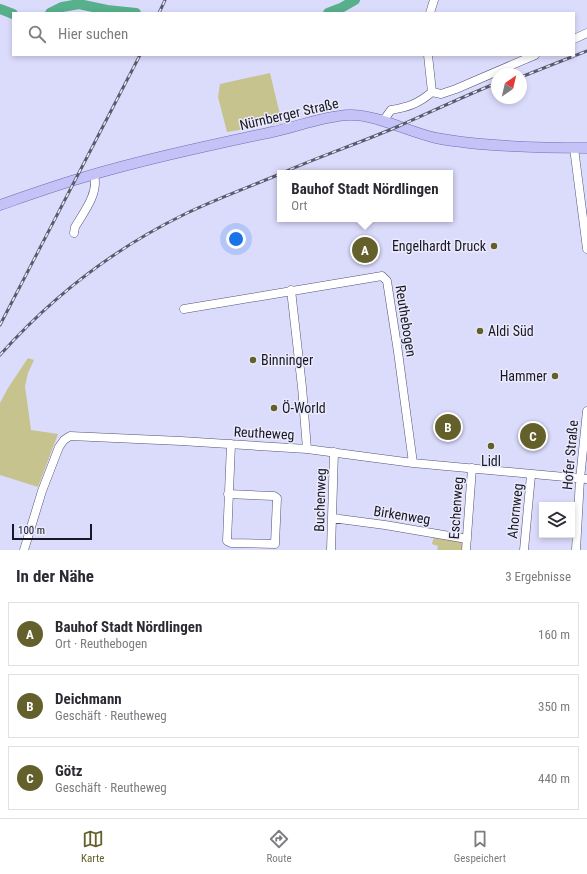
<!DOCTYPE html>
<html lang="de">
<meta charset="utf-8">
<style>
body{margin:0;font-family:"Roboto Condensed",sans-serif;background:#f2f2f3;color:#2b2b33}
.controls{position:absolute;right:12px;bottom:12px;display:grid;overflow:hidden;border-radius:0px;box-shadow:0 2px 6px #0003}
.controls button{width:36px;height:36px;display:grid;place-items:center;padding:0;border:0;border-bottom:1px solid #e1e1e2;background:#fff;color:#2b2b33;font:20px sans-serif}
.compass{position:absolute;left:491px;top:68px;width:36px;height:36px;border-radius:50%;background:#fff;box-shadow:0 2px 6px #0003;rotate:34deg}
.scale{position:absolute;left:12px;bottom:10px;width:80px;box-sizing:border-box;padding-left:4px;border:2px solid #171725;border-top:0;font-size:11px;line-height:14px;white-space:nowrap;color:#171725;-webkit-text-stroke:3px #eaeafb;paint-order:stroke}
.you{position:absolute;left:236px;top:239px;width:14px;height:14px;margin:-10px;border:3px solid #fff;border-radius:50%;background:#1a73e8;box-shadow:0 0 0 6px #1a73e833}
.badge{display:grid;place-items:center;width:26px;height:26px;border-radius:50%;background:#64602c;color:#fff;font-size:13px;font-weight:700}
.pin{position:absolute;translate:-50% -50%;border:2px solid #fff;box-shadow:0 1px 4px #0006}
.popup{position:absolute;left:277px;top:170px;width:176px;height:52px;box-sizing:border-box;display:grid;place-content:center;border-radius:0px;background:#fff;filter:drop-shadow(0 1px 3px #0005);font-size:13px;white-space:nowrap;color:#7c7c81}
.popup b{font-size:15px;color:#2b2b33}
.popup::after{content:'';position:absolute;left:50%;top:100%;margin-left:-8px;border:8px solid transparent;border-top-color:#fff}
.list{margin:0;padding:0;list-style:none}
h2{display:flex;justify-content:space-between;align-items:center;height:52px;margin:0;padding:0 16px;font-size:17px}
h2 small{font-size:13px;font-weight:400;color:#7c7c81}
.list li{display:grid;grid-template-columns:26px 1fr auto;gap:12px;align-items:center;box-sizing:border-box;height:64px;margin:0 8px 8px;padding:0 8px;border:1px solid #e1e1e2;border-radius:0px}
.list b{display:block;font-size:15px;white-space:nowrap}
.list p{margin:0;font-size:13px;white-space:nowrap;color:#7c7c81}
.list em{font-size:13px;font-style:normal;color:#7c7c81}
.icon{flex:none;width:22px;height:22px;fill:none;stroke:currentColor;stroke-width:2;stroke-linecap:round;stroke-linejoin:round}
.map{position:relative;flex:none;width:587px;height:550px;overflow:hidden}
.search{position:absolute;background:#fff;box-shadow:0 2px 6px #0003;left:12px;right:12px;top:12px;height:44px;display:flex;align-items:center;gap:10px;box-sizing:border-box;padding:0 14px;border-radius:0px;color:#7c7c81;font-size:15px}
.sheet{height:268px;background:#fff}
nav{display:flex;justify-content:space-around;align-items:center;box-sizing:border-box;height:56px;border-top:1px solid #e1e1e2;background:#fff;font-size:11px;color:#7c7c81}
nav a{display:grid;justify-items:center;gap:2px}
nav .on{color:#64602c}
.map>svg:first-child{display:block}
.green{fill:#c6c38e}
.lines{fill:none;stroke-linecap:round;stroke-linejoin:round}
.river{stroke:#58af8b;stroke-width:10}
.minor-casing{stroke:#535376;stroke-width:9}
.major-casing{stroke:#6f6cac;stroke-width:11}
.minor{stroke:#fff;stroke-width:8}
.major{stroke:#c5c2f8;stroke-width:10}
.rail-casing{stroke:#5a5a6f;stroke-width:3}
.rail{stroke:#eaeafb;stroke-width:1.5;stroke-dasharray:4.5;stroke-linecap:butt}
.poi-dot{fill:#64602c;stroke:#eaeafb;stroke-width:1.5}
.labels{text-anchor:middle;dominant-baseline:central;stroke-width:3;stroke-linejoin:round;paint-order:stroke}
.street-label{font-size:14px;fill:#171725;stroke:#eaeafb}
.poi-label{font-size:14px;fill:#171725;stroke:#eaeafb;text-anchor:start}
</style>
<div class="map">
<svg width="587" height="550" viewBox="0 0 587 550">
<rect width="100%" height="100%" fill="#dbdbfc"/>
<!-- green -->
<path class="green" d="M 270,73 L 282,123 L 227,132 L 218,97 L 220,84 Z
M 28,358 L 34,360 L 28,373 L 25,386 L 31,430 L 58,434 L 38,487 L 0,475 L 0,403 L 8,388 Z
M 434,536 L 460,541 L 463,544 L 463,550 L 437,550 L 438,546 L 432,544 Z"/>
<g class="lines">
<!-- river -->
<path class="river" d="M 0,9 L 13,14
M 50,13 L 62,7 L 79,4 L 107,10 L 136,13
M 328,13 L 341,8 L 355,0"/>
<!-- minor casing -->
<g class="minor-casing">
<path id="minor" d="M 430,13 L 434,0
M 574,39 L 587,33
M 432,92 L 441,94 L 456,89 L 535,55
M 383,121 L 391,110 C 408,107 418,104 432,92 L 428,55
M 574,148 L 587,249
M 74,233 L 75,227 C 84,212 99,193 94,175
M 291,290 L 302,387 L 307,449
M 184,309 L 382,276 L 387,281 L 398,352 L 413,463
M 228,494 L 274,496 L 277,498 L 275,544 L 231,543 L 227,541 L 231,444
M 332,518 L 385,525 L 467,539
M 24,550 L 42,491 L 59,447 L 64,440 L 70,436 L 181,441 L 307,449 L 413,463 L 587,479
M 331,550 L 334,452
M 466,550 L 472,468
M 524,550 L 531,475
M 576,550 L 580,479 L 587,411"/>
</g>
<!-- major casing -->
<g class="major-casing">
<path id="major" d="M 0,205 C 26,196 51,187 78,179 C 141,160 207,146 272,132 C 297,127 323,116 349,115 C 376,114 408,132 436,138 C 483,147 539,148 587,148"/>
</g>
<!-- minor -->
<use href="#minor" class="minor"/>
<!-- major -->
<use href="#major" class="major"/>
<!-- rail casing -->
<g class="rail-casing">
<path id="rail" d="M 159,13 L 165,0
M 521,77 L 587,51
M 282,173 C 320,156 360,143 399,126 C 431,112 464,96 497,83
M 0,325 L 140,55
M 0,355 C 52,297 115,248 185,214 C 216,199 249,187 280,174"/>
</g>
<!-- rail -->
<use href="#rail" class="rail"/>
</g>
<!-- markers -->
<g class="poi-dot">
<circle cx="494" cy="246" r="4"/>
<circle cx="480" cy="331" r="4"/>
<circle cx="253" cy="360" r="4"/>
<circle cx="555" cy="376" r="4"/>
<circle cx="274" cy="408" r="4"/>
<circle cx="491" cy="446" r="4"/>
</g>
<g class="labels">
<!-- street labels -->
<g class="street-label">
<text transform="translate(289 114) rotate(-13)">Nürnberger Straße</text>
<text transform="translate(406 321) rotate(81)">Reuthebogen</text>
<text transform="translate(264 433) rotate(3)">Reutheweg</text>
<text transform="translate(570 455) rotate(-85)">Hofer Straße</text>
<text transform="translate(320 500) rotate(-88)">Buchenweg</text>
<text transform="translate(456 508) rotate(-86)">Eschenweg</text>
<text transform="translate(515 511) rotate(-84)">Ahornweg</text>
<text transform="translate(402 515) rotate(9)">Birkenweg</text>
</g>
<!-- poi labels -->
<g class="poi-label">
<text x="486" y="246" text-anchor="end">Engelhardt Druck</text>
<text x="488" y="331">Aldi Süd</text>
<text x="261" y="360">Binninger</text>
<text x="547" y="376" text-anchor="end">Hammer</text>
<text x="282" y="408">Ö-World</text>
<text x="491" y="461" text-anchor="middle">Lidl</text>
</g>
</g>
</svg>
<div class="controls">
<button><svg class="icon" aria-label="layers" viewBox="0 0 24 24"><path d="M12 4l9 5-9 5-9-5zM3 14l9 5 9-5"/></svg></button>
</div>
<svg class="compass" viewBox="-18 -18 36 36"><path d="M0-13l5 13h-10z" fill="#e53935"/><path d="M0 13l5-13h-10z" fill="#7c7c81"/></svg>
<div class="scale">100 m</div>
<div class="you"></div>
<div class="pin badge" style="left:365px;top:250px">A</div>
<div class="popup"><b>Bauhof Stadt Nördlingen</b>Ort</div>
<div class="pin badge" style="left:448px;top:427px">B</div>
<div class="pin badge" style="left:533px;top:436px">C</div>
<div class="search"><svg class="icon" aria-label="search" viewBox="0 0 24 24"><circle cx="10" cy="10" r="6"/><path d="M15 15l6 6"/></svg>Hier suchen</div>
</div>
<section class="sheet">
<h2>In der Nähe<small>3 Ergebnisse</small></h2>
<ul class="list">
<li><span class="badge">A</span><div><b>Bauhof Stadt Nördlingen</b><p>Ort · Reuthebogen</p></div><em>160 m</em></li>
<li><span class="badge">B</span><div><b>Deichmann</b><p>Geschäft · Reutheweg</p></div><em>350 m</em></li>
<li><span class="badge">C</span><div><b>Götz</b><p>Geschäft · Reutheweg</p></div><em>440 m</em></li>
</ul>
</section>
<nav>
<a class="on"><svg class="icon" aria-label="map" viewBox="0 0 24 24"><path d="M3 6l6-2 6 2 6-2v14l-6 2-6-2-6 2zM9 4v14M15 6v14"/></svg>Karte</a>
<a><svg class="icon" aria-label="directions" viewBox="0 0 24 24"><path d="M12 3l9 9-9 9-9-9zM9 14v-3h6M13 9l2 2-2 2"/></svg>Route</a>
<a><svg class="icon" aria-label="saved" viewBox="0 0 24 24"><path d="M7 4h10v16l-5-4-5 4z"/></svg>Gespeichert</a>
</nav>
